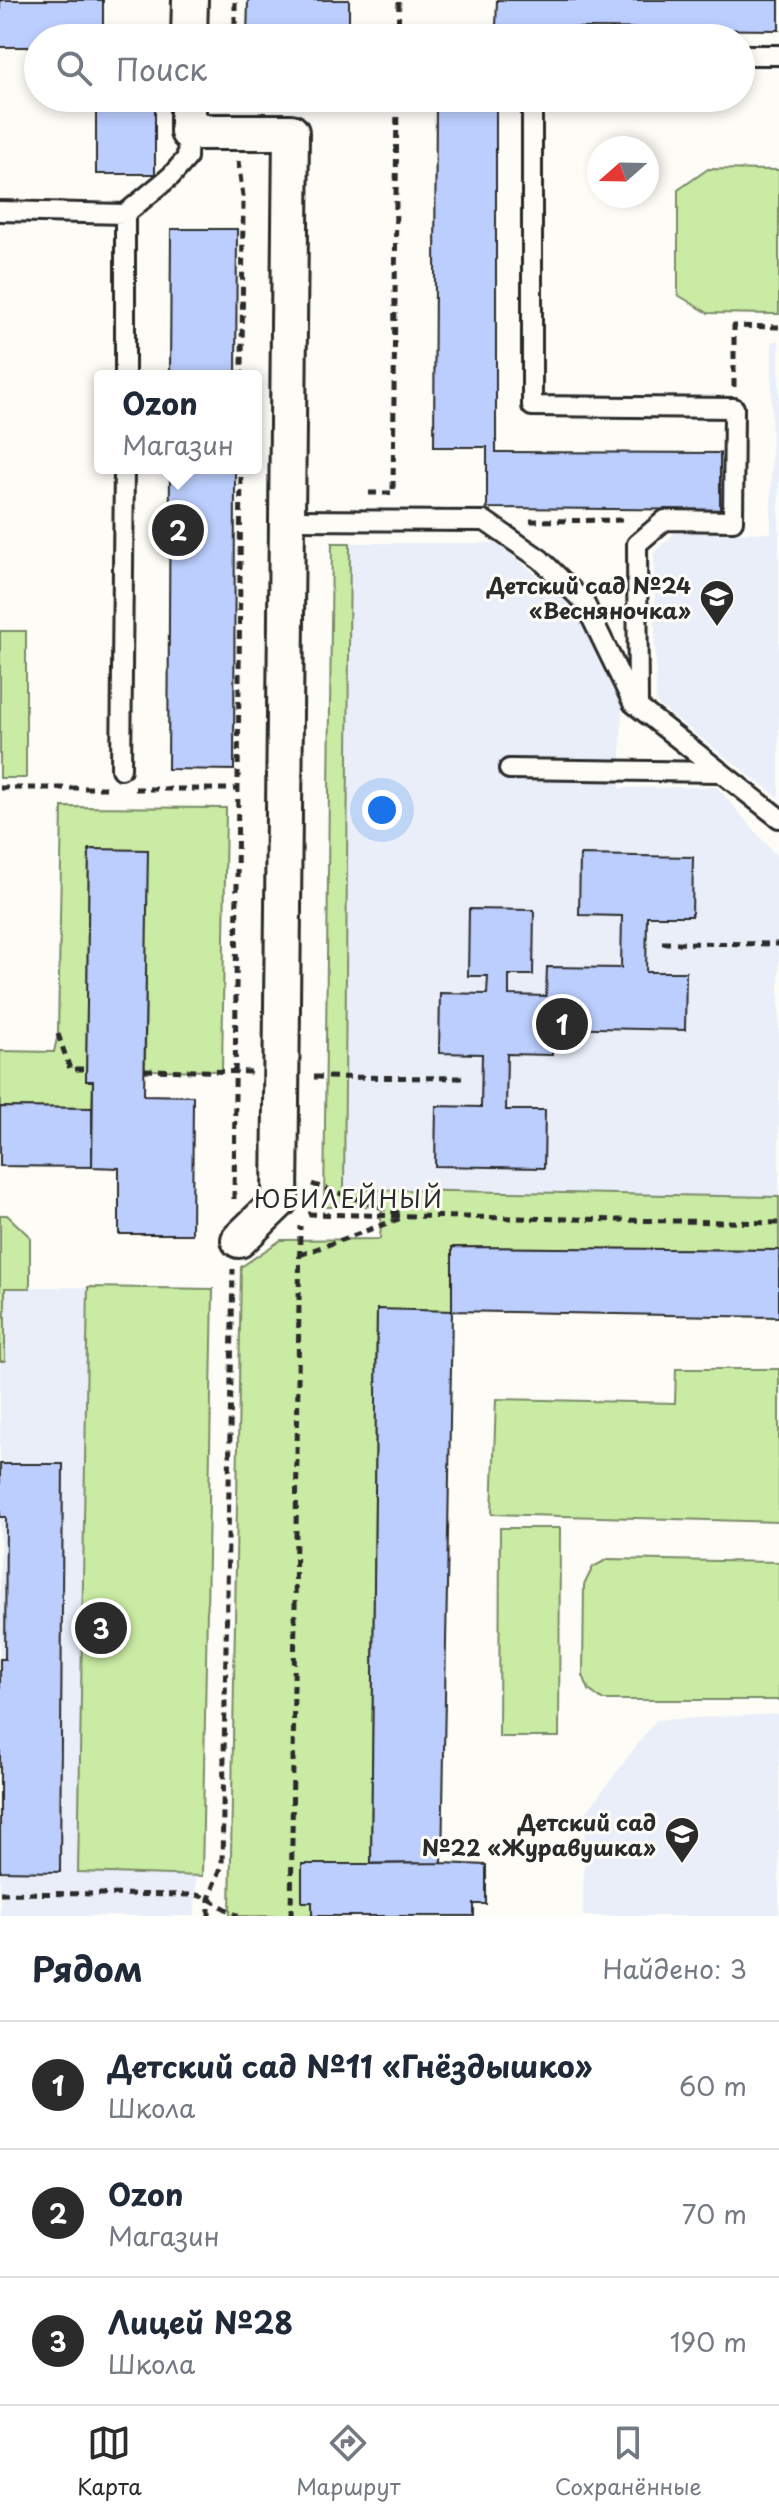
<!DOCTYPE html>
<html lang="ru">
<meta charset="utf-8">
<style>
body{margin:0;font-family:"Playpen Sans",sans-serif;background:#f2f2f3;color:#1f2937}
.compass{position:absolute;left:587px;top:136px;width:72px;height:72px;border-radius:50%;background:#fff;box-shadow:0 4px 12px #0003;rotate:250deg}
.you{position:absolute;left:382px;top:810px;width:28px;height:28px;margin:-20px;border:6px solid #fff;border-radius:50%;background:#1a73e8;box-shadow:0 0 0 12px #1a73e833}
.badge{display:grid;place-items:center;width:52px;height:52px;border-radius:50%;background:#2b2b2b;color:#fff;font-size:26px;font-weight:700}
.pin{position:absolute;translate:-50% -50%;border:4px solid #fff;box-shadow:0 2px 8px #0006}
.popup{position:absolute;left:94px;top:370px;width:168px;height:104px;box-sizing:border-box;display:grid;place-content:center;border-radius:8px;background:#fff;filter:drop-shadow(0 2px 6px #0005);font-size:26px;white-space:nowrap;color:#747a83}
.popup b{font-size:30px;color:#1f2937}
.popup::after{content:'';position:absolute;left:50%;top:100%;margin-left:-16px;border:16px solid transparent;border-top-color:#fff}
.list{margin:0;padding:0;list-style:none}
h2{display:flex;justify-content:space-between;align-items:center;height:104px;margin:0;padding:0 32px;font-size:34px}
h2 small{font-size:26px;font-weight:400;color:#747a83}
.list li{display:grid;grid-template-columns:52px 1fr auto;gap:24px;align-items:center;box-sizing:border-box;height:128px;padding:0 32px;border-top:2px solid #e0e1e3}
.list b{display:block;font-size:30px;white-space:nowrap}
.list p{margin:0;font-size:26px;white-space:nowrap;color:#747a83}
.list em{font-size:26px;font-style:normal;color:#747a83}
.icon{flex:none;width:44px;height:44px;fill:none;stroke:currentColor;stroke-width:2;stroke-linecap:round;stroke-linejoin:round}
.map{position:relative;flex:none;width:779px;height:1916px;overflow:hidden}
.search{position:absolute;background:#fff;box-shadow:0 4px 12px #0003;left:24px;right:24px;top:24px;height:88px;display:flex;align-items:center;gap:20px;box-sizing:border-box;padding:0 28px;border-radius:44px;color:#747a83;font-size:30px}
.sheet{height:488px;background:#fff}
nav{display:flex;justify-content:space-around;align-items:center;box-sizing:border-box;height:112px;border-top:2px solid #e0e1e3;background:#fff;font-size:22px;color:#747a83}
nav a{display:grid;justify-items:center;gap:4px}
nav .on{color:#2b2b2b}
.map>svg:first-child{display:block}
.built{fill:#e9eef9}
.green{fill:#caeba3;stroke:#7a8b67;stroke-width:2}
.building{fill:#bbcefd;stroke:#2b2b2b;stroke-width:2}
.lines{fill:none;stroke-linecap:round;stroke-linejoin:round}
.service-casing{stroke:#2b2b2b;stroke-width:24}
.minor-casing{stroke:#2b2b2b;stroke-width:40}
.path{stroke:#2b2b2b;stroke-width:5;stroke-dasharray:8 6;stroke-linecap:butt}
.service{stroke:#fdfcf7;stroke-width:18}
.minor{stroke:#fdfcf7;stroke-width:34}
.labels{text-anchor:middle;dominant-baseline:central;stroke-width:6;stroke-linejoin:round;paint-order:stroke}
.poi-label{font-size:22px;font-weight:bold;fill:#2b2b2b;stroke:#fdfcf7;text-anchor:end}
.neighbourhood-label{font-size:24px;letter-spacing:2px;fill:#2b2b2b;stroke:#fdfcf7}
</style>
<div class="map">
<svg width="779" height="1916" viewBox="0 0 779 1916">
<rect width="100%" height="100%" fill="#fdfcf7"/>
<filter id="ink" filterUnits="userSpaceOnUse"><feTurbulence type="fractalNoise" baseFrequency=".0125" numOctaves="2"/><feDisplacementMap in="SourceGraphic" scale="16" xChannelSelector="R" yChannelSelector="G"/><feConvolveMatrix kernelMatrix="1 2 1 2 8 2 1 2 1" color-interpolation-filters="sRGB"/></filter>
<g filter="url(#ink)">
<!-- built -->
<path class="built" d="M 772,341 L 779,341 L 779,798 L 656,703 L 654,552 L 676,532 L 771,533 Z
M 350,543 L 498,543 L 573,606 L 622,707 L 620,788 L 717,787 L 779,859 L 779,1197 L 344,1189 Z
M 5,1287 L 209,1288 L 195,1916 L 0,1916 L 0,1361 L 5,1360 Z
M 779,1714 L 779,1916 L 583,1916 L 585,1814 L 656,1720 Z"/>
<!-- green -->
<path class="green" d="M 708,169 L 779,170 L 779,314 L 708,313 L 678,295 L 678,190 Z
M 332,543 L 350,543 L 344,1189 L 779,1197 L 779,1250 L 452,1247 L 452,1311 L 377,1310 L 371,1864 L 303,1864 L 302,1902 L 312,1902 L 312,1916 L 230,1916 L 241,1267 L 281,1240 L 380,1239 L 382,1206 L 324,1207 Z
M 0,631 L 26,631 L 26,778 L 0,778 Z
M 62,807 L 226,808 L 222,1071 L 145,1070 L 147,851 L 89,849 L 86,1081 L 93,1081 L 92,1108 L 0,1107 L 0,1051 L 54,1052 L 58,1034 Z
M 0,1215 L 7,1215 L 30,1237 L 30,1288 L 5,1288 L 5,1361 L 0,1361 Z
M 88,1287 L 213,1289 L 202,1876 L 78,1872 Z
M 676,1369 L 779,1369 L 779,1522 L 492,1514 L 496,1399 L 675,1403 Z
M 500,1528 L 560,1528 L 559,1737 L 499,1737 Z
M 608,1559 L 779,1562 L 779,1700 L 602,1700 L 589,1690 L 583,1675 L 584,1585 L 593,1567 Z"/>
<!-- building -->
<path class="building" d="M 0,0 L 103,0 L 103,38 L 38,38 L 38,47 L 0,47 Z
M 248,0 L 349,0 L 349,38 L 247,38 Z
M 497,0 L 779,0 L 779,30 L 496,27 Z
M 436,26 L 496,27 L 496,38 L 436,38 Z
M 96,98 L 155,98 L 155,174 L 96,174 Z
M 436,98 L 496,98 L 496,452 L 720,453 L 720,510 L 487,508 L 487,447 L 434,447 Z
M 171,229 L 237,229 L 236,376 L 170,376 Z
M 170,468 L 235,468 L 234,770 L 168,769 Z
M 89,849 L 148,850 L 144,1095 L 193,1096 L 192,1234 L 119,1234 L 119,1168 L 92,1167 L 93,1081 L 86,1081 Z
M 580,855 L 693,857 L 692,916 L 647,916 L 646,972 L 686,972 L 685,1030 L 553,1027 L 552,1055 L 507,1054 L 506,1110 L 545,1110 L 544,1168 L 435,1166 L 436,1106 L 481,1107 L 482,1054 L 439,1053 L 440,993 L 487,994 L 488,976 L 468,976 L 469,909 L 534,910 L 533,975 L 509,975 L 509,995 L 546,996 L 547,967 L 621,968 L 622,916 L 579,915 Z
M 0,1107 L 92,1108 L 92,1167 L 0,1166 Z
M 452,1247 L 779,1250 L 779,1317 L 452,1311 Z
M 377,1309 L 452,1311 L 442,1863 L 371,1864 Z
M 0,1464 L 63,1464 L 60,1872 L 0,1871 L 0,1659 L 5,1659 L 6,1517 L 0,1517 Z
M 442,1863 L 486,1865 L 486,1904 L 474,1904 L 474,1916 L 312,1916 L 312,1902 L 302,1902 L 302,1864 Z"/>
<g class="lines">
<!-- service casing -->
<g class="service-casing">
<path id="service" d="M 741,55 L 779,55
M 532,98 L 532,406 L 734,408 L 733,521 L 665,520 L 637,544 L 638,706
M 0,211 L 125,214 L 125,376
M 125,214 L 171,176 L 187,158 L 188,132
M 287,520 L 485,521 L 540,559 L 584,602 L 633,703 L 779,818
M 121,769 L 124,468
M 509,769 L 721,772"/>
</g>
<!-- minor casing -->
<g class="minor-casing">
<path id="minor" d="M 189,38 L 190,0
M 188,98 L 188,132 L 291,132 L 280,1200 L 239,1240"/>
</g>
<!-- path -->
<path class="path" d="M 612,28 L 612,38
M 235,38 L 235,0
M 398,38 L 399,0
M 238,161 L 243,196 L 242,376
M 734,387 L 734,326 L 779,327
M 369,493 L 393,493 L 397,98
M 530,521 L 628,520
M 0,788 L 109,788
M 135,789 L 238,789
M 662,943 L 779,944
M 58,1034 L 70,1069 L 86,1069
M 145,1070 L 252,1072
M 314,1077 L 468,1078
M 312,1184 L 401,1214
M 234,1199 L 241,468
M 308,1214 L 779,1223
M 300,1255 L 401,1218
M 0,1893 L 197,1895 L 209,1899 L 238,1916
M 209,1916 L 209,1899 L 222,1865 L 233,1269
M 291,1916 L 300,1226"/>
<!-- service -->
<use href="#service" class="service"/>
<!-- minor -->
<use href="#minor" class="minor"/>
</g>
</g>
<!-- icons -->
<defs>
<g id="school-pin" transform="scale(1.8)"><path d="M0 17L-7.5 6A9.5 9.5 0 1 1 7.5 6Z" fill="#2b2b2b" stroke="#fdfcf7"/><path d="M0-5L7-2L0 1L-7-2ZM-4 1L0 2.5L4 1V4Q0 6-4 4Z" fill="#fff"/></g>
</defs>
<g fill-rule="evenodd">
<use href="#school-pin" x="717" y="597"/>
<use href="#school-pin" x="682" y="1834"/>
</g>
<g class="labels">
<!-- poi labels -->
<g class="poi-label">
<text x="691" y="584">Детский сад №24<tspan x="691" dy="25">«Весняночка»</tspan></text>
<text x="656" y="1821">Детский сад<tspan x="656" dy="25">№22 «Журавушка»</tspan></text>
</g>
<!-- neighbourhood labels -->
<g class="neighbourhood-label">
<text x="349" y="1198">ЮБИЛЕЙНЫЙ</text>
</g>
</g>
</svg>
<svg class="compass" viewBox="-18 -18 36 36"><path d="M0-13l5 13h-10z" fill="#e53935"/><path d="M0 13l5-13h-10z" fill="#747a83"/></svg>
<div class="you"></div>
<div class="pin badge" style="left:562px;top:1024px">1</div>
<div class="pin badge" style="left:178px;top:530px">2</div>
<div class="popup"><b>Ozon</b>Магазин</div>
<div class="pin badge" style="left:101px;top:1628px">3</div>
<div class="search"><svg class="icon" aria-label="search" viewBox="0 0 24 24"><circle cx="10" cy="10" r="6"/><path d="M15 15l6 6"/></svg>Поиск</div>
</div>
<section class="sheet">
<h2>Рядом<small>Найдено: 3</small></h2>
<ul class="list">
<li><span class="badge">1</span><div><b>Детский сад №11 «Гнёздышко»</b><p>Школа</p></div><em>60 m</em></li>
<li><span class="badge">2</span><div><b>Ozon</b><p>Магазин</p></div><em>70 m</em></li>
<li><span class="badge">3</span><div><b>Лицей №28</b><p>Школа</p></div><em>190 m</em></li>
</ul>
</section>
<nav>
<a class="on"><svg class="icon" aria-label="map" viewBox="0 0 24 24"><path d="M3 6l6-2 6 2 6-2v14l-6 2-6-2-6 2zM9 4v14M15 6v14"/></svg>Карта</a>
<a><svg class="icon" aria-label="directions" viewBox="0 0 24 24"><path d="M12 3l9 9-9 9-9-9zM9 14v-3h6M13 9l2 2-2 2"/></svg>Маршрут</a>
<a><svg class="icon" aria-label="saved" viewBox="0 0 24 24"><path d="M7 4h10v16l-5-4-5 4z"/></svg>Сохранённые</a>
</nav>
